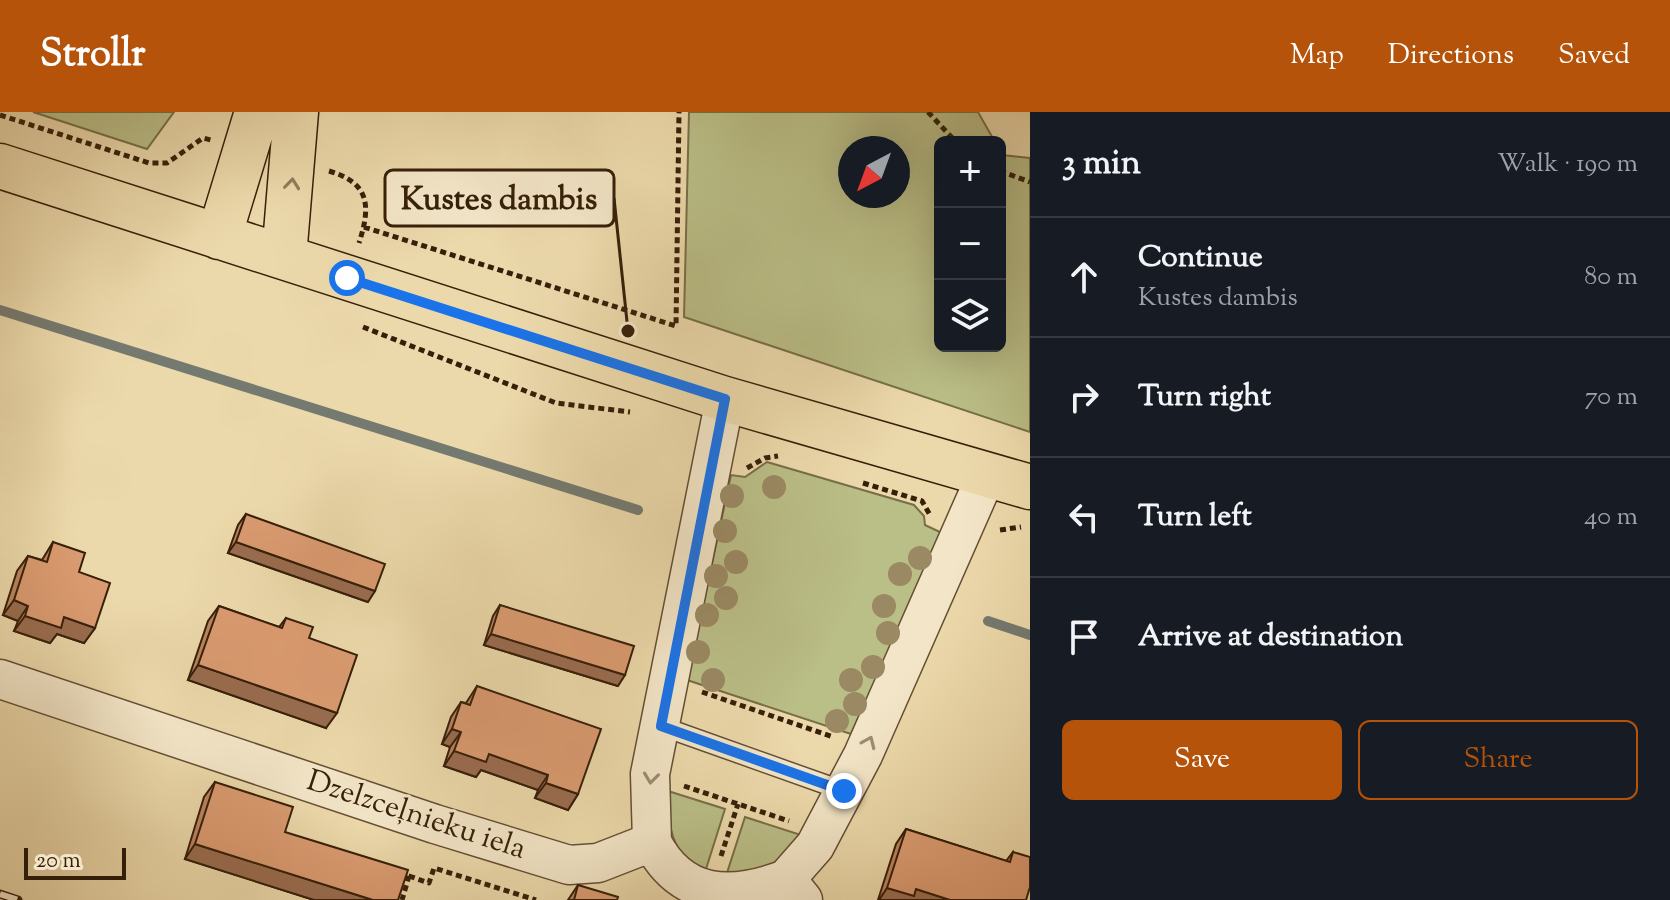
<!DOCTYPE html>
<meta charset="utf-8">
<style>
body{margin:0;font-family:"Sorts Mill Goudy",serif;background:#20242c;color:#f1f3f6}
.controls{position:absolute;right:24px;top:24px;display:grid;overflow:hidden;border-radius:12px;box-shadow:0 8px 32px #0002}
.controls button{width:72px;height:72px;display:grid;place-items:center;padding:0;border:0;border-bottom:2px solid #363941;background:#171b24;color:#f1f3f6;font:40px sans-serif}
.compass{position:absolute;left:838px;top:24px;width:72px;height:72px;border-radius:50%;background:#171b24;box-shadow:0 8px 32px #0002;rotate:221deg}
.scale{position:absolute;left:24px;bottom:20px;width:102px;box-sizing:border-box;padding-left:8px;border:4px solid #361f09;border-top:0;font-size:22px;line-height:28px;white-space:nowrap;color:#361f09;-webkit-text-stroke:6px #f3e6c8;paint-order:stroke}
.stop{position:absolute;width:24px;height:24px;margin:-18px;border:6px solid #1a73e8;border-radius:50%;background:#fff}
.stop.end{background:#1a73e8;border-color:#fff;box-shadow:0 2px 8px #0008}
.list{margin:0;padding:0;list-style:none}
h2{display:flex;justify-content:space-between;align-items:center;height:104px;margin:0;padding:0 32px;font-size:34px}
h2 small{font-size:26px;font-weight:400;color:#9ea1a6}
.list li{display:grid;grid-template-columns:52px 1fr auto;gap:24px;align-items:center;box-sizing:border-box;height:120px;padding:0 32px;border-top:2px solid #363941}
.list b{display:block;font-size:30px;white-space:nowrap}
.list p{margin:0;font-size:26px;white-space:nowrap;color:#9ea1a6}
.list em{font-size:26px;font-style:normal;color:#9ea1a6}
.actions{display:flex;gap:16px;padding:24px 32px}
.actions a{flex:1;padding:18px 0;border:2px solid #b45309;border-radius:12px;text-align:center;font-size:28px;color:#b45309}
.actions .main{background:#b45309;color:#fff}
.icon{flex:none;width:44px;height:44px;fill:none;stroke:currentColor;stroke-width:2;stroke-linecap:round;stroke-linejoin:round}
.map{position:relative;flex:none;width:1030px;height:788px;overflow:hidden}
header{display:flex;align-items:center;gap:48px;box-sizing:border-box;height:112px;padding:0 40px;background:#b45309;color:#fff}
header strong{font-size:38px}
nav{display:flex;gap:44px;margin-inline-start:auto;font-size:28px}
main{display:flex}
aside{flex:1;background:#171b24}
.map>svg:first-child{display:block}
.green{fill:#babe87;stroke:#786e48;stroke-width:2;fill-rule:evenodd}
.lines{fill:none;stroke-linecap:round;stroke-linejoin:round}
.stream{stroke:#757a70;stroke-width:10}
.lane-casing{stroke:#644e32;stroke-width:21}
.street-casing{stroke:#644e32;stroke-width:41}
.primary-casing{stroke:#361f09;stroke-width:47}
.path{stroke:#361f09;stroke-width:5;stroke-dasharray:6 4;stroke-linecap:butt}
.lane{stroke:#f3e6c8;stroke-width:18}
.street{stroke:#f3e6c8;stroke-width:38}
.primary{stroke:#ecd9ab;stroke-width:44}
.rail-casing{stroke:#361f09;stroke-width:9}
.rail{stroke:#f3e6c8;stroke-width:6;stroke-dasharray:18;stroke-linecap:butt}
.tree{fill:#9a8963}
.wall{fill:#bc8561;stroke:#361f09;stroke-width:2}
.shaded-wall{fill:#996c4f;stroke:#361f09;stroke-width:2}
.building{fill:#db9b71;stroke:#361f09;stroke-width:2}
.oneway{stroke:#917c5a}
.oneway2{stroke:#9e8c72}
.route{stroke:#1a73e8;stroke-width:10}
.labels{text-anchor:middle;dominant-baseline:central;stroke-width:6;stroke-linejoin:round;paint-order:stroke}
.street-label{font-size:30px;fill:#361f09;stroke:#f3e6c8}
.leader{fill:none;stroke:#361f09;stroke-width:3}
.callout-dot{fill:#361f09;stroke:#f3e6c8;stroke-width:3}
.callout{fill:#f3e6c8;stroke:#361f09;stroke-width:3}
.callout-label{font-size:32px;text-anchor:middle;font-weight:bold;fill:#361f09}
</style>
<header>
<strong>Strollr</strong>
<nav><a>Map</a><a>Directions</a><a>Saved</a></nav>
</header>
<main>
<div class="map">
<svg width="1030" height="788" viewBox="0 0 1030 788">
<rect width="100%" height="100%" fill="#ecd9ab"/>
<filter id="stains"><feTurbulence type="fractalNoise" baseFrequency=".0025" numOctaves="4"/><feColorMatrix values="0 0 0 0 .2 0 0 0 0 .09 0 0 0 0 .02 0 0 0 .5 -.17"/></filter>
<radialGradient id="worn" r=".72"><stop offset=".6" stop-color="#630" stop-opacity="0"/><stop offset="1" stop-color="#630" stop-opacity=".3"/></radialGradient>
<!-- green -->
<path class="green" d="M 33,0 L 174,0 L 147,37 Z
M 689,0 L 978,0 L 995,30 L 940,30 L 940,234 L 1000,234 L 1000,39 L 1002,43 L 1030,46 L 1030,320 L 684,205 ZM 850,36 L 898,36 L 898,84 L 850,84 Z
M 767,350 L 914,393 L 924,404 L 925,413 L 942,421 L 851,622 L 687,568 L 731,363 L 745,365 Z
M 668,679 L 725,697 L 705,760 C 671,743 667,712 668,679 Z
M 745,705 L 801,723 L 780,753 L 725,767 Z"/>
<g class="lines">
<!-- stream -->
<path class="stream" d="M 0,198 L 638,398
M 988,509 L 1030,523"/>
<!-- lane casing -->
<g class="lane-casing">
<path id="lane" d="M 661,614 L 844,679"/>
</g>
<!-- street casing -->
<g class="street-casing">
<path id="street" d="M 0,567 L 435,712 L 569,753 L 598,751 L 652,730 C 681,787 731,788 786,767 L 803,788
M 652,730 L 650,662 L 725,287
M 786,767 L 815,734 L 863,643 L 986,364"/>
</g>
<!-- primary casing -->
<g class="primary-casing">
<path id="primary" d="M 0,54 L 725,287 L 1030,375
M 219,125 L 257,0
M 284,145 L 296,0"/>
</g>
<!-- path -->
<path class="path" d="M 928,0 L 956,30
M 0,3 L 149,51 L 167,51 L 203,26 L 211,28
M 329,59 C 370,71 371,94 359,131
M 1000,59 L 1030,70
M 364,115 L 676,214 L 679,0
M 363,215 L 556,291 L 630,300
M 747,356 L 765,346 L 778,344
M 863,371 L 922,389 L 930,403
M 1000,418 L 1021,415
M 702,580 L 833,625
M 684,674 L 789,709
M 721,744 L 738,692
M 399,761 L 409,764 L 402,788
M 409,764 L 429,771 L 434,756 L 536,788"/>
<!-- lane -->
<use href="#lane" class="lane"/>
<!-- street -->
<use href="#street" class="street"/>
<!-- primary -->
<use href="#primary" class="primary"/>
<!-- rail casing -->
<g class="rail-casing">
<path id="rail" d="M 0,782 L 18,788"/>
</g>
<!-- rail -->
<use href="#rail" class="rail"/>
</g>
<!-- trees -->
<g class="tree">
<circle cx="774" cy="375" r="12"/>
<circle cx="732" cy="384" r="12"/>
<circle cx="725" cy="419" r="12"/>
<circle cx="920" cy="446" r="12"/>
<circle cx="736" cy="450" r="12"/>
<circle cx="900" cy="462" r="12"/>
<circle cx="716" cy="464" r="12"/>
<circle cx="726" cy="486" r="12"/>
<circle cx="884" cy="494" r="12"/>
<circle cx="707" cy="503" r="12"/>
<circle cx="888" cy="521" r="12"/>
<circle cx="698" cy="540" r="12"/>
<circle cx="873" cy="555" r="12"/>
<circle cx="713" cy="568" r="12"/>
<circle cx="851" cy="568" r="12"/>
<circle cx="855" cy="592" r="12"/>
<circle cx="837" cy="609" r="12"/>
</g>
<!-- wall -->
<path class="wall" d="M 246,402 L 368,490 L 228,441 L 238,413 Z
M 53,430 L 79,460 L 95,516 L 84,531 L 57,522 L 50,531 L 14,519 L 18,509 L 3,503 L 17,459 L 28,444 L 42,448 Z
M 500,493 L 618,574 L 484,533 L 493,504 Z
M 219,494 L 279,515 L 286,506 L 309,526 L 326,616 L 188,568 L 208,509 Z
M 477,574 L 578,682 L 568,698 L 535,686 L 538,678 L 481,658 L 476,665 L 444,654 L 450,635 L 442,632 L 451,605 L 461,590 L 466,591 Z
M 215,670 L 285,720 L 398,788 L 314,788 L 185,747 L 204,685 Z
M 906,717 L 1006,749 L 1013,740 L 1026,788 L 878,788 L 896,732 Z
M 578,773 L 617,788 L 568,788 Z"/>
<!-- shaded-wall -->
<path class="shaded-wall" d="M 236,430 L 375,479 L 368,490 L 228,441 Z
M 14,488 L 28,494 L 18,509 L 3,503 Z
M 25,504 L 64,505 L 95,516 L 84,531 L 57,522 L 50,531 L 14,519 Z
M 491,522 L 625,563 L 618,574 L 484,533 Z
M 198,553 L 337,601 L 326,616 L 188,568 Z
M 452,617 L 461,620 L 450,635 L 442,632 Z
M 454,639 L 489,642 L 548,663 L 538,678 L 481,658 L 476,665 L 444,654 Z
M 546,671 L 578,682 L 568,698 L 535,686 Z
M 195,732 L 373,788 L 314,788 L 185,747 Z
M 887,776 L 916,777 L 950,788 L 879,788 Z"/>
<!-- building -->
<path class="building" d="M 246,402 L 385,452 L 375,479 L 236,430 Z
M 53,430 L 85,441 L 79,460 L 110,471 L 95,516 L 64,505 L 61,516 L 25,504 L 28,494 L 14,488 L 28,444 L 47,450 Z
M 500,493 L 634,534 L 625,563 L 491,522 Z
M 219,494 L 282,516 L 286,506 L 313,515 L 309,526 L 357,543 L 337,601 L 198,553 Z
M 477,574 L 601,617 L 578,682 L 546,671 L 548,663 L 489,642 L 486,650 L 454,639 L 461,620 L 452,617 L 461,590 L 470,593 Z
M 215,670 L 293,695 L 285,720 L 408,758 L 398,788 L 373,788 L 195,732 Z
M 906,717 L 1010,750 L 1013,740 L 1030,745 L 1030,775 L 1026,788 L 950,788 L 916,777 L 914,784 L 887,776 Z
M 578,773 L 618,785 L 617,788 L 574,788 Z"/>
<!-- one-way arrows -->
<defs><path id="oneway-chevron" d="M-2-3.5L2.5 0L-2 3.5" fill="none" stroke-width="1.6" stroke-linecap="round" stroke-linejoin="round" transform="scale(2)"/></defs>
<use class="oneway" href="#oneway-chevron" transform="translate(292 72) rotate(-84)"/>
<g class="oneway2">
<use href="#oneway-chevron" transform="translate(869 630) rotate(-66)"/>
<use href="#oneway-chevron" transform="translate(651 666) rotate(97)"/>
</g>
<g class="lines">
<!-- route -->
<path class="route" d="M 347,166 L 725,287 L 661,614 L 844,679"/>
</g>
<g class="labels">
<!-- street labels -->
<g class="street-label">
<text transform="translate(416 704) rotate(18)">Dzelzceļnieku iela</text>
</g>
</g>
<!-- callouts -->
<path class="leader" d="M628 219L614 86"/>
<circle class="callout-dot" cx="628" cy="219" r="8"/>
<rect class="callout" x="385" y="58" width="229" height="56" rx="8"/>
<g class="callout-label">
<text x="499" y="97">Kustes dambis</text>
</g>
<rect width="100%" height="100%" filter="url(#stains)"/>
<rect width="100%" height="100%" fill="url(#worn)"/>
</svg>
<div class="controls">
<button>+</button>
<button>−</button>
<button><svg class="icon" aria-label="layers" viewBox="0 0 24 24"><path d="M12 4l9 5-9 5-9-5zM3 14l9 5 9-5"/></svg></button>
</div>
<svg class="compass" viewBox="-18 -18 36 36"><path d="M0-13l5 13h-10z" fill="#e53935"/><path d="M0 13l5-13h-10z" fill="#9ea1a6"/></svg>
<div class="scale">20 m</div>
<div class="stop" style="left:347px;top:166px"></div>
<div class="stop end" style="left:844px;top:679px"></div>
</div>
<aside>
<h2>3 min<small>Walk · 190 m</small></h2>
<ul class="list">
<li><svg class="icon" aria-label="ahead" viewBox="0 0 24 24"><path d="M12 20V5M6 11l6-6 6 6"/></svg><div><b>Continue</b><p>Kustes dambis</p></div><em>80 m</em></li>
<li><svg class="icon" aria-label="right" viewBox="0 0 24 24"><path d="M7 20v-9h11M14 6l5 5-5 5"/></svg><div><b>Turn right</b></div><em>70 m</em></li>
<li><svg class="icon" aria-label="left" viewBox="0 0 24 24"><path d="M17 20v-9H6M10 6l-5 5 5 5"/></svg><div><b>Turn left</b></div><em>40 m</em></li>
<li><svg class="icon" aria-label="arrive" viewBox="0 0 24 24"><path d="M6 21V4h12l-3 4 3 4H6"/></svg><div><b>Arrive at destination</b></div></li>
</ul>
<div class="actions"><a class="main">Save</a><a>Share</a></div>
</aside>
</main>
